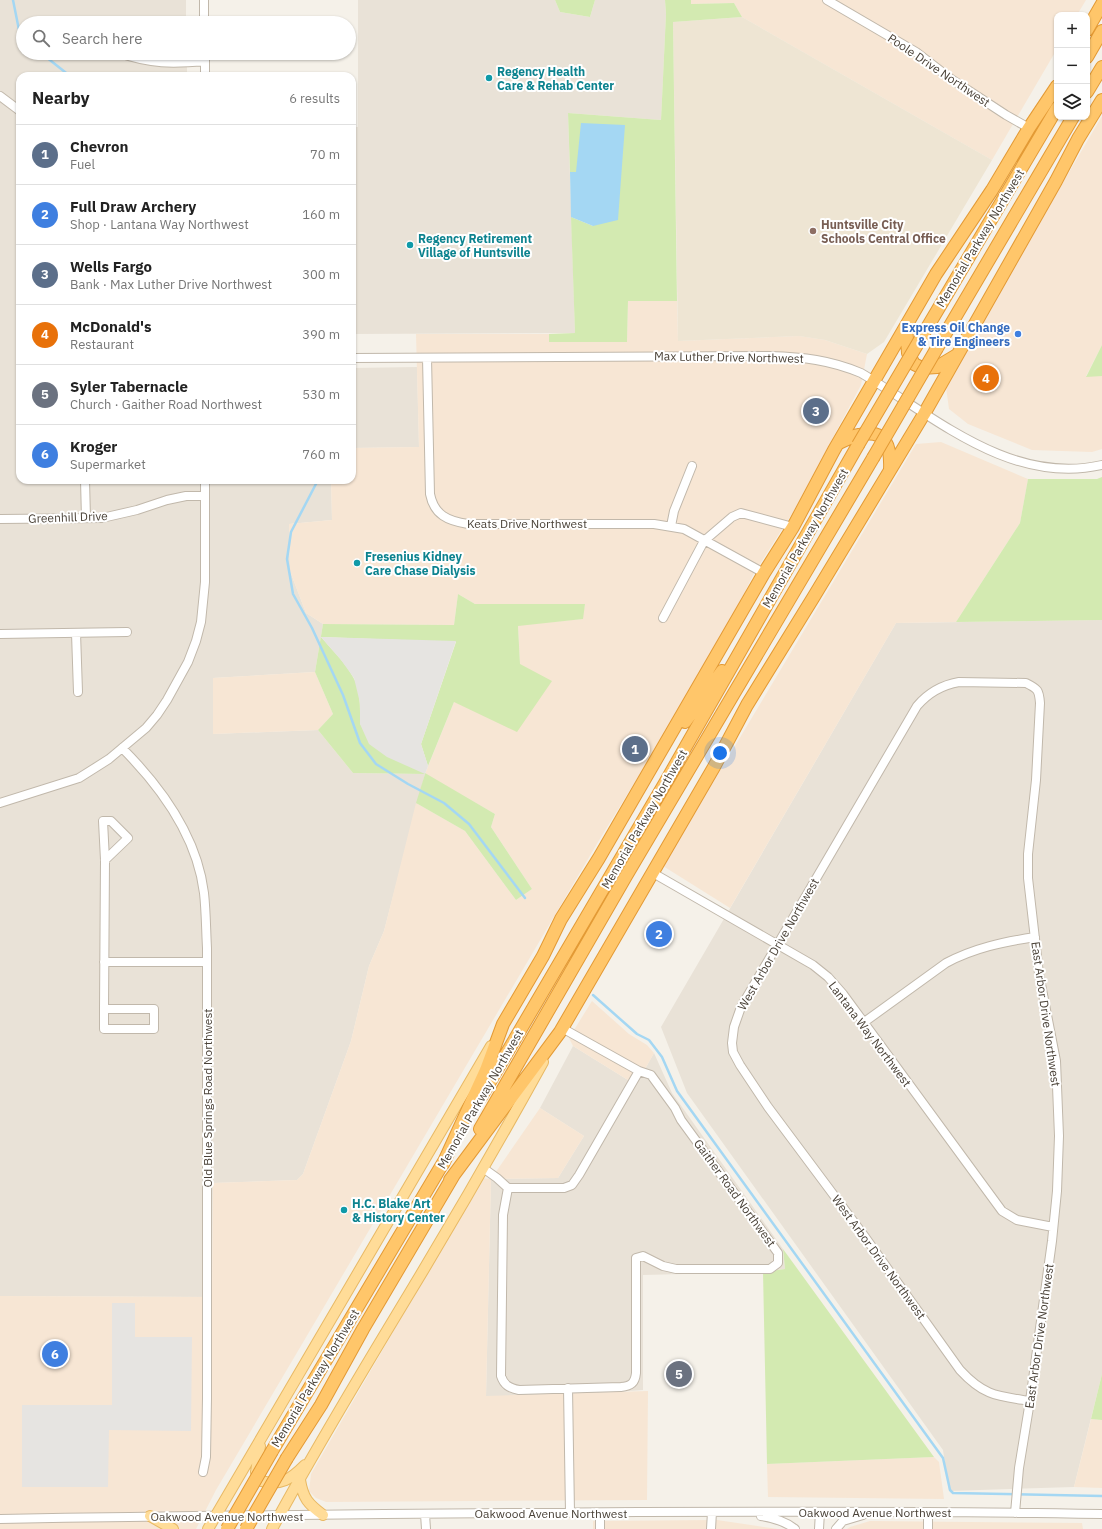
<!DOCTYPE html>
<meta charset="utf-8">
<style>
body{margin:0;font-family:"IBM Plex Sans",sans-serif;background:#f2f2f2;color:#222}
.controls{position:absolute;right:12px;top:12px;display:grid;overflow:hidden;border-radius:8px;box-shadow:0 1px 3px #0004}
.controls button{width:36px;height:36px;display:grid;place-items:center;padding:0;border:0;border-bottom:1px solid #e0e0e0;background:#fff;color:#222;font:20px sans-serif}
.you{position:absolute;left:720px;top:753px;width:14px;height:14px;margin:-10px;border:3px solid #fff;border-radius:50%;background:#1a73e8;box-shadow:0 0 0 6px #1a73e833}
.badge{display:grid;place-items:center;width:26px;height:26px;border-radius:50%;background:#ff2d16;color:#fff;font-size:13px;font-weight:700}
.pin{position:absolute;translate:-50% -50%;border:2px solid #fff;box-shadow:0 1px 4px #0006}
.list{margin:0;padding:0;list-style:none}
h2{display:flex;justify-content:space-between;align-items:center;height:52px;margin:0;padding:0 16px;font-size:17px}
h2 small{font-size:13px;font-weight:400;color:#767676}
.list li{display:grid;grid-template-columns:26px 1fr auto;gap:12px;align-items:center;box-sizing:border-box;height:60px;padding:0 16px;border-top:1px solid #e0e0e0}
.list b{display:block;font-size:15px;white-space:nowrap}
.list p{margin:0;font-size:13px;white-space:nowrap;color:#767676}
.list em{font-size:13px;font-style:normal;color:#767676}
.icon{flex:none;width:22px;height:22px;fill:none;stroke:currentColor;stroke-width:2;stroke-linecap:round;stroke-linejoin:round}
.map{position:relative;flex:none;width:1102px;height:1529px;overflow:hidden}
.search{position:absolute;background:#fff;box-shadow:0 1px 3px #0004;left:16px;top:16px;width:340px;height:44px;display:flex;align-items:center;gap:10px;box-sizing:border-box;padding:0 14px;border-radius:22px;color:#767676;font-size:15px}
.panel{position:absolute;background:#fff;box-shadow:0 1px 3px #0004;left:16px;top:72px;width:340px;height:412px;border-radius:12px}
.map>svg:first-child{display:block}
.residential{fill:#e9e2d7}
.commercial{fill:#f7e6d4}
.education{fill:#eee5d3}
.green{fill:#d3eab1}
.parking{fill:#e6e4e1}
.water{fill:#a4d7f3}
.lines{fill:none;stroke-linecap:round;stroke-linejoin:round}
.stream{stroke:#a4d7f3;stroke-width:2.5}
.minor-casing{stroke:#c1b8ab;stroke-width:10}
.major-casing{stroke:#e8b964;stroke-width:12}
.highway-casing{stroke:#e39a35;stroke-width:14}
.minor{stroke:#fff;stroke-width:8}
.major{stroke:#ffdc98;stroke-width:10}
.highway{stroke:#ffc66a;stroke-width:12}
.highway-bridge-casing{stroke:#e39a35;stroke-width:14;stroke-linecap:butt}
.highway-bridge{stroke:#ffc66a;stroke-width:12}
.culture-dot{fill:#0f9aa8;stroke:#fff;stroke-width:1.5}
.education-dot{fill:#8d6e63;stroke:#fff;stroke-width:1.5}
.shop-dot{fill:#3f7fe0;stroke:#fff;stroke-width:1.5}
.labels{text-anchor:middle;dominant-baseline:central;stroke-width:4;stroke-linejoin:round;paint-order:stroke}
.street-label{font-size:12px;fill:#494137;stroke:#fff}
.culture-label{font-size:12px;font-weight:bold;fill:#0d838f;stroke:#fff;text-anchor:start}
.education-label{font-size:12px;font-weight:bold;fill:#785e54;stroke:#fff;text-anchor:start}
.shop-label{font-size:12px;font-weight:bold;fill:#366cbe;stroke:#fff;text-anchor:end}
</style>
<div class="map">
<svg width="1102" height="1529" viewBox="0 0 1102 1529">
<rect width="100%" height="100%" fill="#f5f1e9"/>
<!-- residential -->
<path class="residential" d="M 0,0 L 186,0 L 186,23 L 23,23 L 23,53 L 187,53 L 187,76 L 20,76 L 20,480 L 331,480 L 332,520 L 289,524 L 290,571 L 306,613 L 323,624 L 315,672 L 213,678 L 213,734 L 318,730 L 353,773 L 425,774 L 384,931 L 369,966 L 351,1041 L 303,1174 L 297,1180 L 213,1183 L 212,1297 L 0,1296 Z
M 358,0 L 555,0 L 560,12 L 590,17 L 595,0 L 665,0 L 666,14 L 661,120 L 568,113 L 575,333 L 352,334 L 352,127 L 358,127 Z
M 417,367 L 419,447 L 352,448 L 352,368 Z
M 1102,620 L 1102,1374 L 1074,1487 L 949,1491 L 943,1450 L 687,1093 L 661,1027 L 896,623 Z
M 573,1046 L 636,1085 L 654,1053 L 672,1093 L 783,1249 L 785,1269 L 763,1272 L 643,1275 L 643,1390 L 568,1395 L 486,1397 L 491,1179 L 558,1178 L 584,1136 L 540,1108 Z"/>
<!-- commercial -->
<path class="commercial" d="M 691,0 L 1086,0 L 1077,15 L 1057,15 L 1057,49 L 992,160 L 742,17 L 734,3 L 691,4 Z
M 1102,116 L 1102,345 L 1086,376 L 1102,376 L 1102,449 L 1092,452 L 1032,450 L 968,424 L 949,409 L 946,387 L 993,302 Z
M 628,301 L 677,301 L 678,341 L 799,336 L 825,340 L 867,354 L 861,385 L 793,512 L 753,575 L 741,600 L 649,759 L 598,842 L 216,1490 L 196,1529 L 0,1529 L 0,1296 L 212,1297 L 213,1183 L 297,1180 L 303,1174 L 351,1041 L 369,966 L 384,931 L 416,803 L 465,831 L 516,900 L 532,889 L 491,827 L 495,814 L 425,774 L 454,702 L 520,664 L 518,625 L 582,619 L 585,604 L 475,604 L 458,594 L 454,625 L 323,624 L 306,613 L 290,571 L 289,524 L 332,520 L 331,480 L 352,480 L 352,448 L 419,447 L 416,334 L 549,334 L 549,342 L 627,342 Z
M 941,442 L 1028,479 L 1020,523 L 956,622 L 896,623 L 730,908 L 663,866 L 916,444 Z
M 315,672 L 333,714 L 318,730 L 213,734 L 213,678 Z
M 592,1001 L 629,1034 L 647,1045 L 654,1053 L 636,1085 L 573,1046 L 569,1038 Z
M 540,1108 L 584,1136 L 558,1178 L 491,1179 L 486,1396 L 648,1391 L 647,1500 L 326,1502 L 316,1498 L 309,1491 L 311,1474 L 482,1178 L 491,1179 Z
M 1091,1419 L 1102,1420 L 1102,1488 L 1074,1487 Z
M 934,1457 L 939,1462 L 944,1499 L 768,1497 L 767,1464 Z
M 717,1520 L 778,1529 L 593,1529 L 593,1521 Z
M 870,1521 L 1082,1523 L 1083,1529 L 847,1529 L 850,1527 Z"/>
<!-- education -->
<path class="education" d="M 742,17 L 992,160 L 884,342 L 867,354 L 825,340 L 799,336 L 678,341 L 673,22 Z"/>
<!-- green -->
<path class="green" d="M 555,0 L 595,0 L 590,17 L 560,12 Z
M 665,0 L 691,0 L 691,4 L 734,3 L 742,17 L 673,22 L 677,301 L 628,301 L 627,342 L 549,342 L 549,334 L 575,333 L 571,217 L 593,226 L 576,173 L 570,172 L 568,113 L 661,120 L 666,14 Z
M 1102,345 L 1102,376 L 1086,377 Z
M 1102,477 L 1102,620 L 956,622 L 1020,523 L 1028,479 L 1097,479 Z
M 458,594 L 475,604 L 585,604 L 583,619 L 518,626 L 520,664 L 552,681 L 517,732 L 454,702 L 428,766 L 421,744 L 456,642 L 321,637 C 332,650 345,662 353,677 C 361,690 360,709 360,724 L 407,765 L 425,773 L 495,814 L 491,827 L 532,889 L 516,900 L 465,831 L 416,803 L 425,774 L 353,773 L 318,730 L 333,714 L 315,672 L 323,624 L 454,625 Z
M 783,1249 L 934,1457 L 767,1464 L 763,1272 L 785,1269 Z
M 1102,1374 L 1102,1420 L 1091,1419 Z"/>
<!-- parking -->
<path class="parking" d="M 321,637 L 456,641 L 421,744 L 428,766 L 425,774 L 387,757 L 369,744 L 360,724 L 360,703 L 354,678 L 341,660 Z
M 112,1303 L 135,1303 L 135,1337 L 192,1337 L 191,1431 L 109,1430 L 108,1487 L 22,1487 L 22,1405 L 112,1405 Z"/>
<!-- water -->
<path class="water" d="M 581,123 L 625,125 L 618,220 L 593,226 L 571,217 L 570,172 L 576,172 Z"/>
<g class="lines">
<!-- stream -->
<path class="stream" d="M 13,0 L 19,30 L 23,36
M 41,53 L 70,76
M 318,480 L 291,532 L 287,559 L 293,594 L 312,628 L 343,695 L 360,743 L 376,764 L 408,784 L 444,803 L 469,824 L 525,898
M 593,995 L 637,1034 L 649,1040 L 662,1057 L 677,1091 L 943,1458 L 950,1490 L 953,1493 L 1102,1496"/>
<!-- minor casing -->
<g class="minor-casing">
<path id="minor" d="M 204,0 L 204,23
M 827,0 L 916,52 L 951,79 L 1006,115 L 1029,128
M 119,53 C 151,64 172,64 205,61
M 205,53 L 205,76
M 0,96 L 20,111
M 352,358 L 770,356 C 803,357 830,360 861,373 C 934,416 1010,486 1102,465
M 427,358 L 430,494 C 434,515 448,521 468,524 L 654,524 L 684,529 L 764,573
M 85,480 L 86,518
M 0,519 L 102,518 L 137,510 L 167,500 L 186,496 L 205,496
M 671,526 L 674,511 L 692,466
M 663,618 L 704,541 L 732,517 L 741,513 L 793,527
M 76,633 L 78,692
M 0,634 L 127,632
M 122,748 C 161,787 197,836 204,893 C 206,911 206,930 207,948 L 207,1398 L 206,1457 L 203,1472
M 0,803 L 79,778 L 109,759 L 146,728 L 157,715 L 167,700 L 188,662 L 196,641 L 201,622 L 205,582 L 205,480
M 653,873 L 813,965 L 828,977 L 843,994 L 1002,1211 L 1017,1220 L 1053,1227
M 104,962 L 207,962
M 104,1009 L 154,1009 L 154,1029 L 104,1029 L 104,1009 L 105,860 L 103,821 L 111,821 L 128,838 L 105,860
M 863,1023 L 946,963 C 974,948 1003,942 1035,937
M 483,1168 L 497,1178 L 508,1188
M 508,1188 L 503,1215 L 501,1376 C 504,1385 509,1388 519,1390 L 621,1387 C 631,1386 635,1383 636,1373 L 636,1258 L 643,1256 L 663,1266 L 676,1269 L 770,1269 L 778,1263 L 778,1253 L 681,1120 L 675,1108 L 651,1075 L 639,1071 L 562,1028
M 508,1188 L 564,1188 L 572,1185 L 579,1175 L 639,1071
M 568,1388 L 570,1513
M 1015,1513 L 1019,1468 L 1030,1401 L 1052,1241 L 1057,1191 L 1059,1136 L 1056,1061 L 1039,974 L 1028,878 L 1028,854 L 1036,780 L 1040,703 C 1039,690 1038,689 1026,683 L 959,682 C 942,685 928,693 917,706 L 741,1007 L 734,1027 L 732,1043 L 733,1052 L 740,1065 L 768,1107 L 865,1237 L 960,1370 C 984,1396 997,1396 1030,1401
M 425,1514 L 426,1529
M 761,1516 C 774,1518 785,1521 795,1529
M 0,1519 C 308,1514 617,1511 925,1512 C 984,1512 1043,1513 1102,1514
M 600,1529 L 600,1513
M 711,1529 L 712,1512
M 819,1529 L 820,1512
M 836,1529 L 843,1521 L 863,1515
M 928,1529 L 928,1512"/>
</g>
<!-- major casing -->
<g class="major-casing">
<path id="major" d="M 260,1446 L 256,1472 L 261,1481 C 281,1486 291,1479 305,1465
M 300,1480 C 303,1498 308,1504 323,1515
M 150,1516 L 173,1529
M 208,1529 L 491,1046
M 272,1529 C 315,1449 362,1372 409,1294 C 455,1218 500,1140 543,1062"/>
</g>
<!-- highway casing -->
<g class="highway-casing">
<path id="highway" d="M 1087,30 L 1102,4
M 1087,57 L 1102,31
M 1087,92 L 1102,67
M 906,326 L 908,353 L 914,364 L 922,368 L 937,367 L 957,355
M 921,338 L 1057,108
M 937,348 L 1073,117
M 839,443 C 845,440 852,436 859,435 C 887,428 891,448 890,470
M 685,722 L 722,671
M 481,1097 L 665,783 L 858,445
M 480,1129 L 626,876 L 873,458
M 443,1164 L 486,1070 L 503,1024 L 543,956 L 561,919 L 599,858 L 764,573 L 793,527 L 834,450 L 936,274 L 992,190 L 1029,128 L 1057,86
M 450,1180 L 560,1032 L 714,767 L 747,705 L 813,598 L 924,414 L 1056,181 L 1078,139 L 1102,100
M 272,1451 L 446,1158
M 287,1458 L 321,1405 L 363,1329 L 455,1173"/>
</g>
<!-- minor -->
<use href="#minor" class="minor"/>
<!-- major -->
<use href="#major" class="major"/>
<!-- highway -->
<use href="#highway" class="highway"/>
<!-- highway-bridge casing -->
<g class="highway-bridge-casing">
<path id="highway-bridge" d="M 858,445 L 921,338
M 873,458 L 937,348
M 227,1529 L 272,1451
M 246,1529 L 287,1458"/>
</g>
<!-- highway-bridge -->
<use href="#highway-bridge" class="highway-bridge"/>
</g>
<!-- markers -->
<g class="culture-dot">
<circle cx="489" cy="78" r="4"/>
<circle cx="410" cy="245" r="4"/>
<circle cx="357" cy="563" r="4"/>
<circle cx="344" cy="1210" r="4"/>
</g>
<circle class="education-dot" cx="813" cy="231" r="4"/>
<circle class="shop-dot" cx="1018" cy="334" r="4"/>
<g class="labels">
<!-- street labels -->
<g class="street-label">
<text transform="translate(939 70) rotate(34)">Poole Drive Northwest</text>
<text transform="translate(980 238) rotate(-59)">Memorial Parkway Northwest</text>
<text transform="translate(729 357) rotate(1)">Max Luther Drive Northwest</text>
<text transform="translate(68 517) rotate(-2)">Greenhill Drive</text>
<text x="527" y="523">Keats Drive Northwest</text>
<text transform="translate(805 538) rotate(-60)">Memorial Parkway Northwest</text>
<text transform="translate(644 819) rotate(-60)">Memorial Parkway Northwest</text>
<text transform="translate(778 944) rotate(-60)">West Arbor Drive Northwest</text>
<text transform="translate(1046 1014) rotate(82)">East Arbor Drive Northwest</text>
<text transform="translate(870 1034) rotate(53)">Lantana Way Northwest</text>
<text transform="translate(207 1098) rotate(-90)">Old Blue Springs Road Northwest</text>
<text transform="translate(480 1099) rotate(-60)">Memorial Parkway Northwest</text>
<text transform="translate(735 1193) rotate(54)">Gaither Road Northwest</text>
<text transform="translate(879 1257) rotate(54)">West Arbor Drive Northwest</text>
<text transform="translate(1039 1336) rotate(-82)">East Arbor Drive Northwest</text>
<text transform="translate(315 1378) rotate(-59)">Memorial Parkway Northwest</text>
<text x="875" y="1512">Oakwood Avenue Northwest</text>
<text x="551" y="1513">Oakwood Avenue Northwest</text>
<text x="227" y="1516">Oakwood Avenue Northwest</text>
</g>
<!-- culture labels -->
<g class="culture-label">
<text x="497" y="71">Regency Health<tspan x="497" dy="14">Care &amp; Rehab Center</tspan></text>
<text x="418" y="238">Regency Retirement<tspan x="418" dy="14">Village of Huntsville</tspan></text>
<text x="365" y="556">Fresenius Kidney<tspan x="365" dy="14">Care Chase Dialysis</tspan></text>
<text x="352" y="1203">H.C. Blake Art<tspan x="352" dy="14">&amp; History Center</tspan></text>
</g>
<!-- education labels -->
<g class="education-label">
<text x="821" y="224">Huntsville City<tspan x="821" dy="14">Schools Central Office</tspan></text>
</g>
<!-- shop labels -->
<g class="shop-label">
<text x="1010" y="327">Express Oil Change<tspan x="1010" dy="14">&amp; Tire Engineers</tspan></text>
</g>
</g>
</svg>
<div class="controls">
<button>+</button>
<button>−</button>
<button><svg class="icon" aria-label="layers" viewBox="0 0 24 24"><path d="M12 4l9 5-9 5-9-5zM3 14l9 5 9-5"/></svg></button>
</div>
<div class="you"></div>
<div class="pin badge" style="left:635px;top:749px;background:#5c6f8a">1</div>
<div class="pin badge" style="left:659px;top:934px;background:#3f7fe0">2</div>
<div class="pin badge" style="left:816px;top:411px;background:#5c6f8a">3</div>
<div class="pin badge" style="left:986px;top:378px;background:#e8710a">4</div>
<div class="pin badge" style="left:679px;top:1374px;background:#6b7280">5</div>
<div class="pin badge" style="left:55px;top:1354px;background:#3f7fe0">6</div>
<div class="search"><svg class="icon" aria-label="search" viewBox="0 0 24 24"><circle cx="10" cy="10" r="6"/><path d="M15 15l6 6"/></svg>Search here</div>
<section class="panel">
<h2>Nearby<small>6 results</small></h2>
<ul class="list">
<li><span class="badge" style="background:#5c6f8a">1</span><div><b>Chevron</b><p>Fuel</p></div><em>70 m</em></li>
<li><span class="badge" style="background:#3f7fe0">2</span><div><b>Full Draw Archery</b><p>Shop · Lantana Way Northwest</p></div><em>160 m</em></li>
<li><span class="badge" style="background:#5c6f8a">3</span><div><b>Wells Fargo</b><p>Bank · Max Luther Drive Northwest</p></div><em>300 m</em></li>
<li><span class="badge" style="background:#e8710a">4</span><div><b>McDonald's</b><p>Restaurant</p></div><em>390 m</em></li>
<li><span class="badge" style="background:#6b7280">5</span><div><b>Syler Tabernacle</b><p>Church · Gaither Road Northwest</p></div><em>530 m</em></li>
<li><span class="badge" style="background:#3f7fe0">6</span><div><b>Kroger</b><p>Supermarket</p></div><em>760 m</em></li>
</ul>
</section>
</div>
